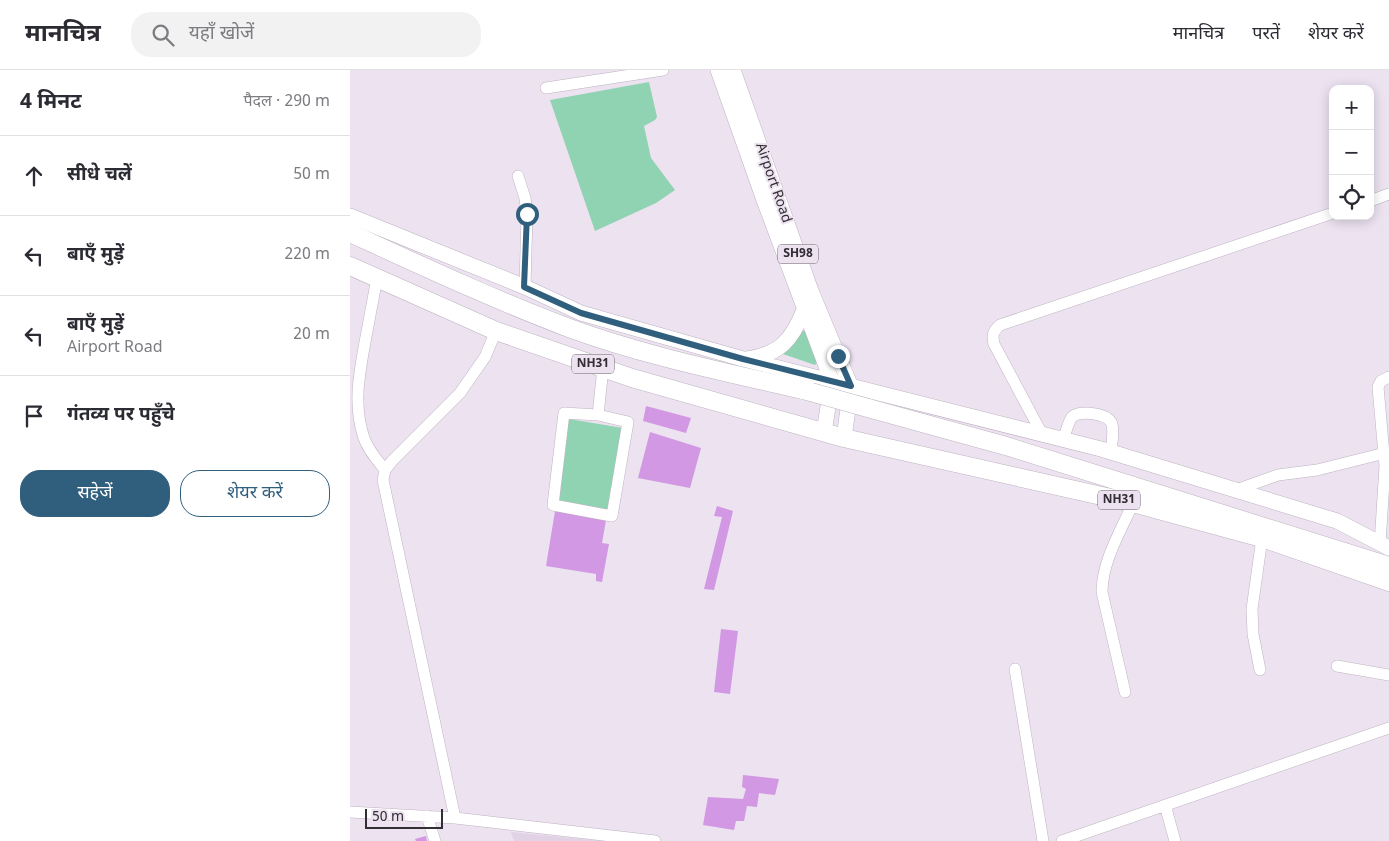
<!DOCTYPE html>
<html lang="hi">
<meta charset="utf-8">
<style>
body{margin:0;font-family:Georgia,"Noto Sans Devanagari",serif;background:#f2f2f3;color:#2b2b33}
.controls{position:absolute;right:15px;top:15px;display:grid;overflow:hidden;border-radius:10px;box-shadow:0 2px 12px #0003}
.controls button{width:45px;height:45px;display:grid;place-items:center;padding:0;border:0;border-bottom:1px solid #e1e1e2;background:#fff;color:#2b2b33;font:25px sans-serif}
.scale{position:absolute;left:15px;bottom:12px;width:78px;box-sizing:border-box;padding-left:5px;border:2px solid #322e33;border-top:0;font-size:14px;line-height:18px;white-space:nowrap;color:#322e33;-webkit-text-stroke:4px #ece2f0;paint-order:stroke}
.stop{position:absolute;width:15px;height:15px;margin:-11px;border:4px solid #305f7e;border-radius:50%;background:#fff}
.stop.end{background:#305f7e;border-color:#fff;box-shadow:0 1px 5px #0008}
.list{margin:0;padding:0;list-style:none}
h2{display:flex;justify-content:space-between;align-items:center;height:65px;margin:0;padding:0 20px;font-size:21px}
h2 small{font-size:16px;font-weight:400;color:#7c7c81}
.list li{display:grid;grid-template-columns:32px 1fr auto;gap:15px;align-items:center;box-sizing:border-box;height:80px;padding:0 20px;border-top:1px solid #e1e1e2}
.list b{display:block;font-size:19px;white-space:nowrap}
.list p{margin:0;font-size:16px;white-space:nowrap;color:#7c7c81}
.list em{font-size:16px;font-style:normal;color:#7c7c81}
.actions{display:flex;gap:10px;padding:15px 20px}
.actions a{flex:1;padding:11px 0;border:1px solid #305f7e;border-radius:20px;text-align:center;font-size:18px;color:#305f7e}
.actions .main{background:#305f7e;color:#fff}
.icon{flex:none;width:28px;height:28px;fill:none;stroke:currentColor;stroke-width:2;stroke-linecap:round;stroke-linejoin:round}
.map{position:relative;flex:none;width:1039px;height:771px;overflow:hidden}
header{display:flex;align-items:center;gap:30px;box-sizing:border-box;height:70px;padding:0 25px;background:#fff;border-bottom:1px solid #e1e1e2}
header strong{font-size:24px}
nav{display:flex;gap:28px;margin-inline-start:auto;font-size:18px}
.search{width:350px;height:45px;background:#f2f2f3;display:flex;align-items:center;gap:12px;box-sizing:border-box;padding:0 18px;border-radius:20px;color:#7c7c81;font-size:19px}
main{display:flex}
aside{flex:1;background:#fff}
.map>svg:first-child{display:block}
.built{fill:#e1d2e6}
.green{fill:#90d3b2}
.building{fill:#d298e3}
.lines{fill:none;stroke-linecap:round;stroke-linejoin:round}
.minor-casing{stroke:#beb3c1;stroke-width:12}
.major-casing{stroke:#beb3c1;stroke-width:16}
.highway-casing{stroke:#beb3c1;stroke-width:19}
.minor{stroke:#fff;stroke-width:11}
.major{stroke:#fff;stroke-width:15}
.highway{stroke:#fff;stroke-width:18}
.highway-bridge-casing{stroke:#beb3c1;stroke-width:19;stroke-linecap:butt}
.highway-bridge{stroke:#fff;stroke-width:18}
.route{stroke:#305f7e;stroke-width:6}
.labels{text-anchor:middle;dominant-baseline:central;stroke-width:4;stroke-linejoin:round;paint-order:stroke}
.shield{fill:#ece2f0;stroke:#6a646c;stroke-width:1}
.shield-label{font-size:12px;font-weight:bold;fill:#322e33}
.street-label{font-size:14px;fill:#322e33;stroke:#ece2f0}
</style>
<header>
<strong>मानचित्र</strong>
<div class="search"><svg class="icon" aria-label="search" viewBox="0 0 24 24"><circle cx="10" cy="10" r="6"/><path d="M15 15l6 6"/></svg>यहाँ खोजें</div>
<nav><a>मानचित्र</a><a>परतें</a><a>शेयर करें</a></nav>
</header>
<main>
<aside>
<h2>4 मिनट<small>पैदल · 290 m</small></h2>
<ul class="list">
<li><svg class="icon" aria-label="ahead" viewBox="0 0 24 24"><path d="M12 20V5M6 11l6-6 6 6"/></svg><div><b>सीधे चलें</b></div><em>50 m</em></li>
<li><svg class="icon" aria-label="left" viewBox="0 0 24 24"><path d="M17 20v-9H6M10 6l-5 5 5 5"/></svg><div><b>बाएँ मुड़ें</b></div><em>220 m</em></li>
<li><svg class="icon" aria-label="left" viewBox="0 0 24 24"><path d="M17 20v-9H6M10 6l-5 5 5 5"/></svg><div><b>बाएँ मुड़ें</b><p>Airport Road</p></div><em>20 m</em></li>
<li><svg class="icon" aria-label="arrive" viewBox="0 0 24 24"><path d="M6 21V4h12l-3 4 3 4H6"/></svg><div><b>गंतव्य पर पहुँचे</b></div></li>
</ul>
<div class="actions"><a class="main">सहेजें</a><a>शेयर करें</a></div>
</aside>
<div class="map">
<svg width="1039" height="771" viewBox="0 0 1039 771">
<rect width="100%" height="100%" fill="#ece2f0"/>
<!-- built -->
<path class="built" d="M 161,762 L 250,771 L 164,771 Z"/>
<!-- green -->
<path class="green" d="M 299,12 L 307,47 L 305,50 L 294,56 L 301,88 L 325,120 L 306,133 L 245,161 L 200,30 Z
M 451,261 L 457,261 L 468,291 L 465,295 L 433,284 L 431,282 Z
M 219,349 L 273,358 L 258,440 L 206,432 Z"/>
<!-- building -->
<path class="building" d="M 296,336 L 341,348 L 336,363 L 293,351 Z
M 300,362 L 351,378 L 340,418 L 288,408 Z
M 367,436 L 383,441 L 364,520 L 354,519 L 372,447 L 364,446 Z
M 205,441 L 256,450 L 252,473 L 259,474 L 252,512 L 246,511 L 246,504 L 196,496 Z
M 371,559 L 388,561 L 380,624 L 364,622 Z
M 393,705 L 429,709 L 425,725 L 409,723 L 407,737 L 397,736 L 394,751 L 386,751 L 384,760 L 353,755 L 358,727 L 393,729 L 396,719 L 392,717 Z
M 76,766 L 77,771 L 66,771 L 65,769 Z"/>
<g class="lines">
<!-- minor casing -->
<g class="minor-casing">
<path id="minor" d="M 196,18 L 313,0
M 168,106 L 175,128 L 177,144 L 175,217
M 1020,131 L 1039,124
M 27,208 C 23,229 19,251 15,272 C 9,305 3,336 14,368 C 18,380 27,390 35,400
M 248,345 L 214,343 L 203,435 L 262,446 L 278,352 L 248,345 L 253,298
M 692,364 L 644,274 C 642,265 643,261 650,255 L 983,143
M 713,369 C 716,363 718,352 722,347 C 730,340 758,343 762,354 C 764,362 762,373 761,382
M 886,420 L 928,405 L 967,400 L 1035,383
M 1030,474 L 1035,396 L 1028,317 L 1031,311 L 1039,307
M 987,596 L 1039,605
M 665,599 L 693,771
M 910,600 L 903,564 L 902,539 L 912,468
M 775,622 L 752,522 C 752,491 771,461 783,433
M 815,735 L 825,771
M 0,742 L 105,748 L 305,771
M 77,746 L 85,771
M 105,748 L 33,410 L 35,400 L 42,391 L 110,323 L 135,287 L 146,261
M 712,771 L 1039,658"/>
</g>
<!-- major casing -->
<g class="major-casing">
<path id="major" d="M 368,0 L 414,130 L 482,312 L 474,362
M 383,0 L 461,221 L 501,317 L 494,368
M 0,146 L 175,217 L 231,243 L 393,289 L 751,379 L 987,451 L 1039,478
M 397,289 C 430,284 442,270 454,240"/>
</g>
<!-- highway casing -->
<g class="highway-casing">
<path id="highway" d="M 0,163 C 72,196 145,230 219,258 C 298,287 380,303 461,322
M 0,196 L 146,261 L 282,308 L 494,368 L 783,433 L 912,468 L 1039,512
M 518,338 L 656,376 L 1039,496"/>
</g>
<!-- minor -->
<use href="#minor" class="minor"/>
<!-- major -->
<use href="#major" class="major"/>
<!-- highway -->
<use href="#highway" class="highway"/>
<!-- highway-bridge casing -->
<g class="highway-bridge-casing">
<path id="highway-bridge" d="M 461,322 L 518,338"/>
</g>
<!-- highway-bridge -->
<use href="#highway-bridge" class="highway-bridge"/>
</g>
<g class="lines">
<!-- route -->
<path class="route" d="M 177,144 L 174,217 L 231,243 L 393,289 L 501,316 L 488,286"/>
</g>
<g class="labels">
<!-- shield labels -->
<g class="shield">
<rect x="428" y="174.5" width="40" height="19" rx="4"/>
<rect x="222" y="284.5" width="42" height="19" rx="4"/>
<rect x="748" y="420.5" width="42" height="19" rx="4"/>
</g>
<g class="shield-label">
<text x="448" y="184">SH98</text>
<text x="243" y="294">NH31</text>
<text x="769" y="430">NH31</text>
</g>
<!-- street labels -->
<g class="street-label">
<text transform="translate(423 113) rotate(71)">Airport Road</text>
</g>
</g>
</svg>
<div class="controls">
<button>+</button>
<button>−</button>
<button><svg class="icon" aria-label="locate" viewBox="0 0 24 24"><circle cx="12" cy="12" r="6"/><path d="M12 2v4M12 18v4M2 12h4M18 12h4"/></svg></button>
</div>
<div class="scale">50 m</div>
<div class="stop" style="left:177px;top:144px"></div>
<div class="stop end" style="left:488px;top:286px"></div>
</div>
</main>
